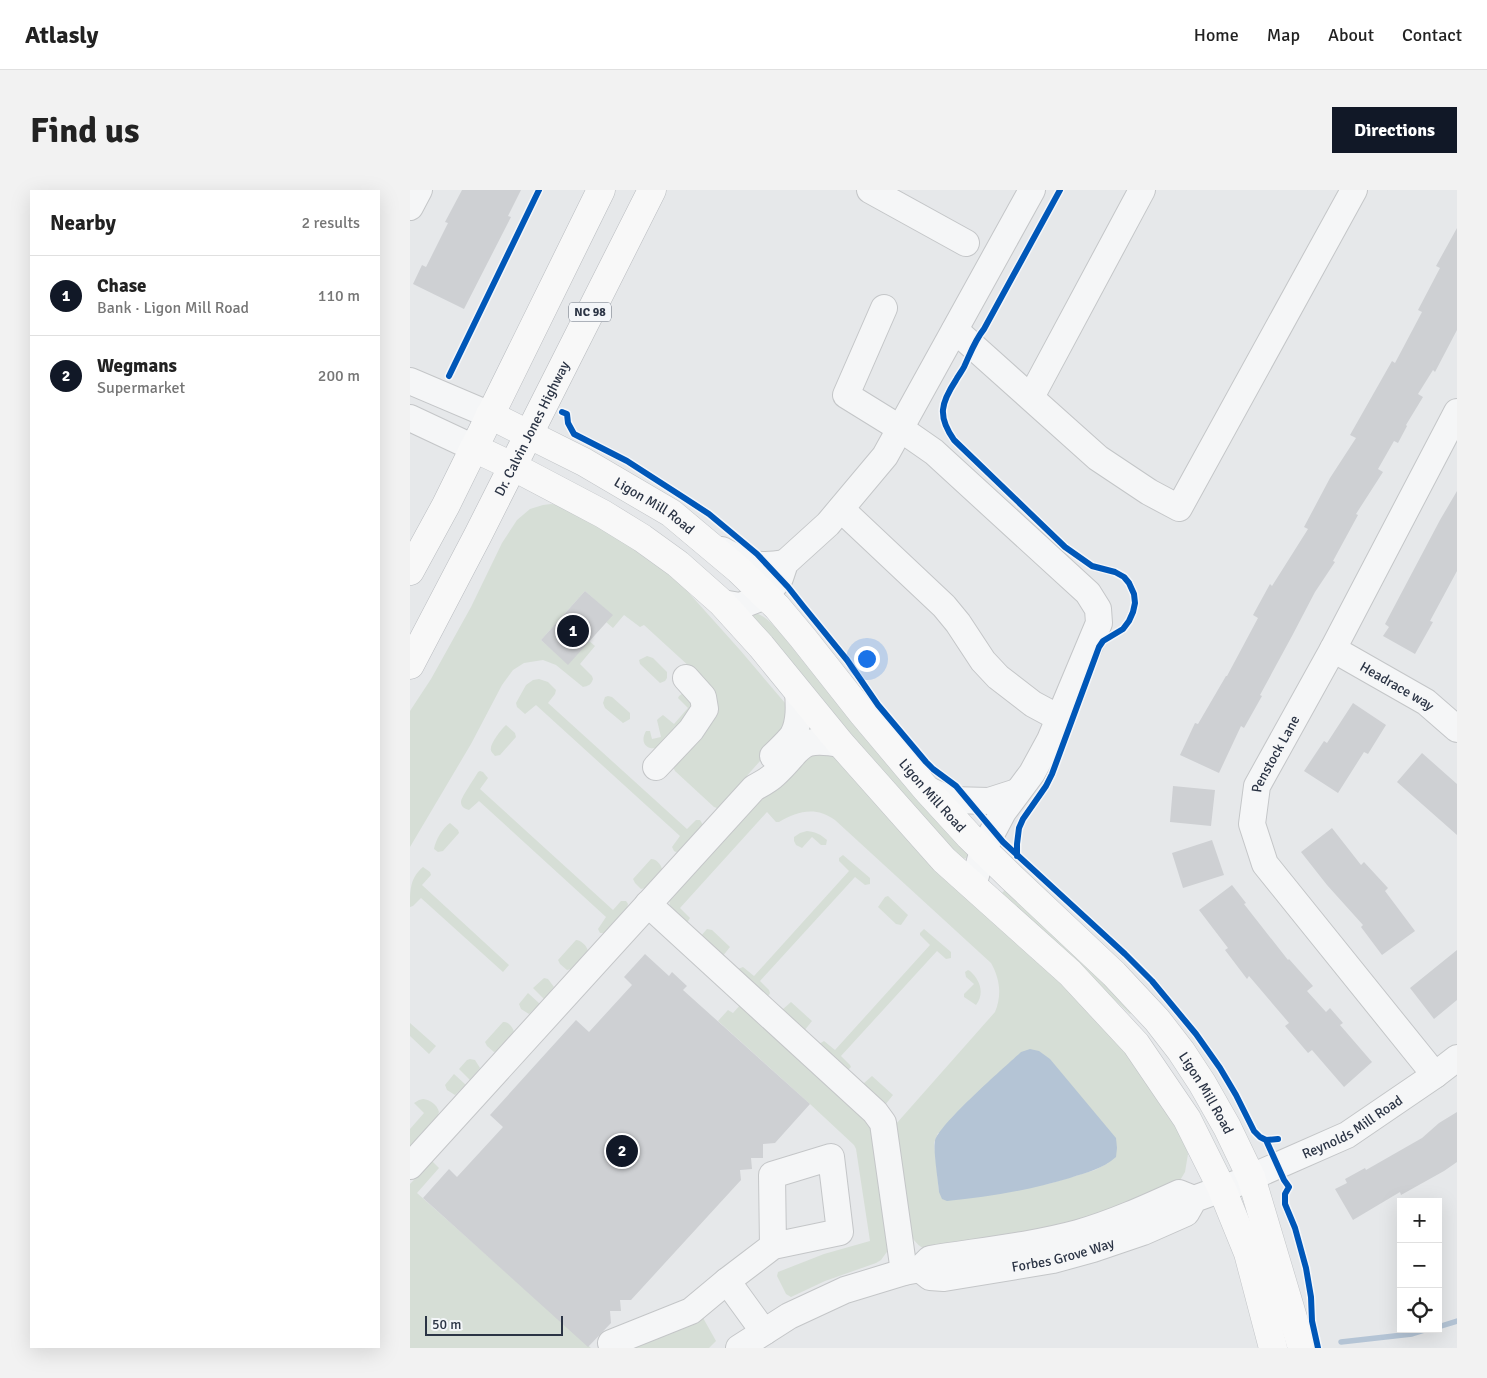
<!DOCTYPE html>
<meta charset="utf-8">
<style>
body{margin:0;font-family:Signika,sans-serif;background:#f2f2f2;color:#222}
.controls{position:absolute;right:15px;bottom:15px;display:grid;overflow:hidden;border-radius:0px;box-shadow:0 5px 20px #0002}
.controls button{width:45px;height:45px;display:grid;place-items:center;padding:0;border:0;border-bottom:1px solid #e0e0e0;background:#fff;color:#222;font:25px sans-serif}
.scale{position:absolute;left:15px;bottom:12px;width:138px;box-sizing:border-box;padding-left:5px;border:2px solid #2b3445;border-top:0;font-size:14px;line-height:18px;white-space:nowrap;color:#2b3445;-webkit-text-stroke:4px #f4f6f9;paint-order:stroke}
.you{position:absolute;left:456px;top:468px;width:18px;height:18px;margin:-12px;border:4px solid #fff;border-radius:50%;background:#1a73e8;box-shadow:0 0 0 8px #1a73e833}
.badge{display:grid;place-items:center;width:32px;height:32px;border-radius:50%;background:#111827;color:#fff;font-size:16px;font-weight:700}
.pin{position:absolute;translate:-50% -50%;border:2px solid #fff;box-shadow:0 1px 5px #0006}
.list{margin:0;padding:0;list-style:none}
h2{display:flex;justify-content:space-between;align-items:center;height:65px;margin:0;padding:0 20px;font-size:21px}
h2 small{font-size:16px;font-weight:400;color:#767676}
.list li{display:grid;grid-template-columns:32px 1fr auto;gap:15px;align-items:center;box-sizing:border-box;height:80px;padding:0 20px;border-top:1px solid #e0e0e0}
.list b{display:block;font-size:19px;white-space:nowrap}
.list p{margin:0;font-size:16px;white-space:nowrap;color:#767676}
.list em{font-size:16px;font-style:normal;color:#767676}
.icon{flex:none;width:28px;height:28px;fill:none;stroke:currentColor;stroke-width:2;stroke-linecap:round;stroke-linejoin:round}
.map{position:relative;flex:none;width:1047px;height:1158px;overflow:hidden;border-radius:0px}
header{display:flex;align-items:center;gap:30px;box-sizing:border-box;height:70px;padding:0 25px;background:#fff;border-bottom:1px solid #e0e0e0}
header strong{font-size:24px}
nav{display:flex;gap:28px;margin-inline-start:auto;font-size:18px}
.intro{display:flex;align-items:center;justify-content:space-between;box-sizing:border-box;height:120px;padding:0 30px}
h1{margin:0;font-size:35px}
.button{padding:12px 22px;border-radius:0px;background:#111827;color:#fff;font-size:18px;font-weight:700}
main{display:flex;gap:30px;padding:0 30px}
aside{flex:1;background:#fff;border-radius:0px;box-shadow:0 5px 20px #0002}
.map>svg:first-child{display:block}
.green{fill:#d6ded6;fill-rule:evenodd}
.water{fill:#b4c4d5}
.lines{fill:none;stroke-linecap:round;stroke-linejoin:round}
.stream{stroke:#b4c4d5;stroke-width:5.5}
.building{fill:#ced0d3}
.minor-casing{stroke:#c4c6c8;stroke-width:28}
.major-casing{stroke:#c2c5c8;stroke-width:29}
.highway-casing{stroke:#b8bbbf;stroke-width:29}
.minor{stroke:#f5f6f7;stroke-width:26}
.major{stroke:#f8f8f8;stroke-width:28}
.highway{stroke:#f8f8f8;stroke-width:28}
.cycleway-casing{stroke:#f4f6f9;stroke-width:9}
.cycleway{stroke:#0057b8;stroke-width:6}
.labels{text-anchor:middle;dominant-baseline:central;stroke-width:4.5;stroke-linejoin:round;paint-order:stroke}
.shield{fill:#f4f6f9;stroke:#676e7b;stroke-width:1}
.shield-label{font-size:12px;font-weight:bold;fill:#2b3445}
.street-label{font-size:14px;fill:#2b3445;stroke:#f4f6f9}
</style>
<header>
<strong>Atlasly</strong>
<nav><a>Home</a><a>Map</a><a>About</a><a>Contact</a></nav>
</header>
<div class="intro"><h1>Find us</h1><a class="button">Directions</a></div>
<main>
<aside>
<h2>Nearby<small>2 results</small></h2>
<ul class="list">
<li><span class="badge">1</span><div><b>Chase</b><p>Bank · Ligon Mill Road</p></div><em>110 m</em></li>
<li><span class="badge">2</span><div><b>Wegmans</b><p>Supermarket</p></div><em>200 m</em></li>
</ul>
</aside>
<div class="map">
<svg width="1047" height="1158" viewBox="0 0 1047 1158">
<rect width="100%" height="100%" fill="#e6e8ea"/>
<!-- green -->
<path class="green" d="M 141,314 L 148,315 L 186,335 L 232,363 L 270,393 L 330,460 L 375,513 L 378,518 L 380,530 L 358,562 L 312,614 L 307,618 L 304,617 L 265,581 L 262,575 L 301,528 L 281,478 L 234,435 L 230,437 L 214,425 L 203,438 L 196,432 L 202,425 L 175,401 L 131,450 L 158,474 L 179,451 L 185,456 L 170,474 L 182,486 L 183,489 C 181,495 178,496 173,497 L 146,475 L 133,470 L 114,473 L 103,480 L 92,495 L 61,554 L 0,657 L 0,521 L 21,489 L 61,417 L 92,353 L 107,330 L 120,319 L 133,315 Z
M 347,424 C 359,425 384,460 392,470 C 418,502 443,534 469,565 C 498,598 528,630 558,661 L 558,665 L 556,668 L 553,669 L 547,666 L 487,604 L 343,429 L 344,425 Z
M 237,466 L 243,468 L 257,482 L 257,488 L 255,491 L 250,493 L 230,474 L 229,470 Z
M 129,489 L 138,492 L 146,500 L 145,504 L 138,513 L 277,639 L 286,630 L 290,630 L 293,635 L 270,661 L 266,662 L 264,661 L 262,657 L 270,646 L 126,515 L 115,524 L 107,517 L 106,513 L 116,495 L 123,490 Z
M 273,503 L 286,516 L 247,558 C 235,560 230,551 236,541 L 240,541 L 242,549 L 251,547 L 247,530 L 249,528 L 253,525 L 264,534 L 278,518 L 268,508 L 269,506 Z
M 198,506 L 202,507 L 220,523 L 220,529 L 213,533 L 195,518 L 193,513 L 195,507 Z
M 96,535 L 105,543 L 106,547 L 90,565 L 85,566 C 83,563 80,562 81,558 C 81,553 92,538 96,535 Z
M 418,559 L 668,806 L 705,845 L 771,944 L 778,964 L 775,982 L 769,992 L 705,1024 L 519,1061 C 511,1058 505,1053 501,1045 L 486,934 L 585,822 C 592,805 590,789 581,773 L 425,630 C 406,616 387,621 369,632 L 366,632 L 357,622 L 270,718 L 280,728 L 277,733 C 267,725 257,722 260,708 L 394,562 ZM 528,943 L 698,973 L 685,980 L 638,994 L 529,1002 L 524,953 Z
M 70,581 L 73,582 L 78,588 L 70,599 L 203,720 L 211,711 L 216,711 L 218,714 L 217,718 L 195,743 L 190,743 L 188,739 L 196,727 L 69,611 L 59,620 C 55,619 51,617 51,612 C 51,607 65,588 68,582 Z
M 40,633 L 48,640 L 49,643 L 33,661 L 28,662 L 24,659 C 25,651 33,637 40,633 Z
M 397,641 C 406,642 410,644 417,650 L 416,655 L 411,655 L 402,647 L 392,658 L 386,655 L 384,651 L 384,647 L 390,643 Z
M 433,665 L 460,688 L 460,694 L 455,695 L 445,687 L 350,791 L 359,800 L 360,803 L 359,805 L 356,806 L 328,779 L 333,777 L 344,786 L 439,681 L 429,671 L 429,668 Z
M 241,669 C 246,669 251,674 252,679 L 235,698 L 231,699 L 225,693 L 223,689 Z
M 13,677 L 20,682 L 21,685 L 12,695 L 99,775 L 93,782 L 11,708 L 3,716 L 0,717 C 0,700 0,688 13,677 Z
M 596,699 L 725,819 L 720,824 L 590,705 Z
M 478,706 L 498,725 L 491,735 L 486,734 L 468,717 L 475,707 Z
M 297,739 L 302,740 L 320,757 L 312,767 L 290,747 Z
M 514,739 L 541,762 L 541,768 L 536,769 L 527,761 L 431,866 L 440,875 L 441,877 L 437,881 L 409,854 L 414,851 L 425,860 L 520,755 L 510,745 L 510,743 Z
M 166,750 C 171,750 177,756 178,761 L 161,779 L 157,780 L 150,774 L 148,770 Z
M 558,780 L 560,781 C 570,790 575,803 566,815 L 554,807 L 554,804 L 564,794 L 556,787 L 555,782 Z
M 134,788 L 138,789 L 144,797 L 134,809 L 123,798 Z
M 118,803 L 130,814 L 119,824 L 111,819 L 109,814 Z
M 381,812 L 402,831 L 394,841 L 372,820 Z
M 332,813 L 460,929 L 479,1059 L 471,1070 L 466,1073 L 415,1091 L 381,1107 L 376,1104 L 367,1086 L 368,1082 L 414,1064 L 460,1051 L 446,959 L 444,955 L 400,914 L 308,831 L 318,820 L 323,823 Z
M 93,832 C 98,831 103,837 104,842 L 87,861 L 84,862 L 77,856 L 75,852 Z
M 0,833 L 26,856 L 19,864 L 0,846 Z
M 60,869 L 65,870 L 70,878 L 60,890 L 49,879 L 57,870 Z
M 44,884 L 56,895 L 45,905 L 37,900 L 35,895 Z
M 462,886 L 483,905 L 475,915 L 453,894 Z
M 13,909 C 20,910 27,914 29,922 L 27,927 L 0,956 L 0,939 L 14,923 L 4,913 L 9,910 Z
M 22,971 L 29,978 L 7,1003 L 181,1158 L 0,1158 L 0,994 Z
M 292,1126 L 306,1151 L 299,1158 L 224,1158 Z"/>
<!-- water -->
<path class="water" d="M 620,859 L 629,861 L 640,869 L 706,948 L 707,958 L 706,967 C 693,979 677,982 660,988 C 620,1000 579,1007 537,1011 L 532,1009 L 529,1002 C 528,990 523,960 525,951 C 529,934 594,878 611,862 Z"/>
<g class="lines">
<!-- stream -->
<path class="stream" d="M 1028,1137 L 1047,1131
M 931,1152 L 1002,1144 L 1018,1139"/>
</g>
<!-- building -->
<path class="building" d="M 52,0 L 111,0 L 98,26 L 101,27 L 54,119 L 3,94 L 12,75 L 16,77 L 38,33 L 35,32 Z
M 1047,38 L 1047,140 L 1025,182 L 1023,180 L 1008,204 L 1013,207 L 996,235 L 997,236 L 988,253 L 984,251 L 968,279 L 973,282 L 946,324 L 948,325 L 923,371 L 925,372 L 905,402 L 882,446 L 850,505 L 852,506 L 834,538 L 831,536 L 809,583 L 770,565 L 785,533 L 788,534 L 816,486 L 817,486 L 848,428 L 843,425 L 860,394 L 862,396 L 898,339 L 894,337 L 920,288 L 946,248 L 940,245 L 982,171 L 985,173 L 1012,122 L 1008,120 L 1030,78 L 1026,76 Z
M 1047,301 L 1047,381 L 1020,431 L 1023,432 L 1005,464 L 973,446 L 979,437 L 975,434 L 1030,330 Z
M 175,401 L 203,425 L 158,475 L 131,450 Z
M 943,513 L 976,535 L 958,564 L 954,562 L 928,603 L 894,581 L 914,551 L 917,553 Z
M 1012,563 L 1047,594 L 1047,645 L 987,592 Z
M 763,596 L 805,600 L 801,636 L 760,632 Z
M 922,638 L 951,675 L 954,672 L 978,698 L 975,701 L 1005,741 L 972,765 L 951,737 L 953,735 L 917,695 L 891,662 Z
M 802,650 L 814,685 L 773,698 L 762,663 Z
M 822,695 L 836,713 L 834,714 L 878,770 L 879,769 L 903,796 L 897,801 L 916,822 L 920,818 L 933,833 L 930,835 L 962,872 L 934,897 L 902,860 L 898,863 L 875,836 L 879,833 L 839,786 L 837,789 L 815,760 L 818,758 L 789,720 Z
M 1047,760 L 1047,810 L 1024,829 L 1000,798 Z
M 235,764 L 259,786 L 262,782 L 277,796 L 273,800 L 400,914 L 365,953 L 353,954 L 353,968 L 341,968 L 342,979 L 330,980 L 331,990 L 221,1110 L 210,1110 L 211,1121 L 200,1121 L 201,1133 L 178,1157 L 13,1008 L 39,979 L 47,987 L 93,937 L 80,925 L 166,830 L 179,842 L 222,795 L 214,787 Z
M 1047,922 L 1047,972 L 1034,981 L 991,1005 L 990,1002 L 943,1030 L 925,999 L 937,993 L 935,989 L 955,978 L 956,980 L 1012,948 L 1029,933 Z"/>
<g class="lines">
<!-- minor casing -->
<g class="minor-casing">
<g id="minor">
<path d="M 460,0 L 556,53"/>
<path d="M 0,17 L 9,0"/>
<path d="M 474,118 L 436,205 L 491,239 L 524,262 L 678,403 L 688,419 L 689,433 L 640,550 L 622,583 L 593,622 L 573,660 L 563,696"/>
<path d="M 545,140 L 688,268 L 739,302 L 769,318 L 944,0"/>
<path d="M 0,191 L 80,225"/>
<path d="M 621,207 L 732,0"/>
<path d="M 0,228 L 64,258"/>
<path d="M 431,319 L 534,416 L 548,433 L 573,471 L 588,487 L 623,514 L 649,528"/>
<path d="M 312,360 C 338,374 346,378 375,373"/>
<path d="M 312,413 L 330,416 L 355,406 L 370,388 L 375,373 L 418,334 L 475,266 L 622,0"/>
<path id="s1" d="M 923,459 L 1016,512 L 1047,539"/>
<path d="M 363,566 C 370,559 378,552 383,545 C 390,532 389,515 388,501"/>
<path d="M 246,577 L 281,540 L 295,519 L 293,507 L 276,488"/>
<path d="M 516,599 L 541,610 L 579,611 L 607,602"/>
<path d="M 238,714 L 465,922 L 473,933 L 494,1082"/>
<path id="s2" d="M 1025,885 L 855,674 L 842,634 L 847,596 L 923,459 L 1047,222"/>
<path d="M 0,976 L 344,598 C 351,594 359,590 364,585 C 393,559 386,546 431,554"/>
<path id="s3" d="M 510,1079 L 520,1087 L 534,1088 L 643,1070 L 683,1059 L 733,1042 L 776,1023 L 784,1009 L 828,993 L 937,945 L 1025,885 L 1047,868"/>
<path d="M 354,1142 L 317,1091 L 363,1056 L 362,985 L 421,967 L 430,1042 L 363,1056"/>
<path d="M 201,1153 L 281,1121 L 317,1091"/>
<path d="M 329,1158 L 379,1126 L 435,1100 L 494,1082 L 510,1079 L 520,1069 C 569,1061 620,1056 668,1043 C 703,1033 736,1018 769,1003 L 784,1009"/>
</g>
</g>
<!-- major casing -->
<g class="major-casing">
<g id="major">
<path id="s4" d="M 80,225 L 174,272 L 261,323 L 329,380 L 367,417 L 393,448 L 453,524 L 516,599 L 559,646 L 601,687 L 704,784 L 747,830 L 771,861 L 792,893 L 817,937 L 841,987 L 892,1158"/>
<path d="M 64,258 L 102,276 L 193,324 L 232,348 L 268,374 L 312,413 L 351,456 L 431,554 L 534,670 L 660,783 L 726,854 L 777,929 L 812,999 L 838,1063 L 863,1158"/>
</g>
</g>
<!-- highway casing -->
<g class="highway-casing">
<g id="highway">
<path d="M 0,381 L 36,315 L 191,0"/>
<path id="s5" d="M 0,475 L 68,345 L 242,0"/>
</g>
</g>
<!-- minor -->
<use href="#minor" class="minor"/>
<!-- major -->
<use href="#major" class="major"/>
<!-- highway -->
<use href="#highway" class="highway"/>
<!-- cycleway casing -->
<g class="cycleway-casing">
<path id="cycleway" d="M 39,186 L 129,0
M 152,222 L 157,224 L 158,233 L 164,244 L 217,271 L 276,309 L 299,324 L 347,364 L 378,397 L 393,416 L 437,470 L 468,515 L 516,572 L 523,579 L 546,596 L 593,652 L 715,764 L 742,791 L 786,844 L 810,878 L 826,905 L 844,941 L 850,947 L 856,950 L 868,949
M 607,666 L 607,654 L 609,638 L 613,629 L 636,596 L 642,584 L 689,457 L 693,451 L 713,439 L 719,431 L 723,422 L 725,413 L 724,404 L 719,393 L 714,387 L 705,382 L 682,376 L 655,357 L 544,250 C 527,226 531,213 546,190 C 548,186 552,181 554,177 C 560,164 565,150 574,139 L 650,0
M 856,950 L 874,990 L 879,997 L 875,1004 L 875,1014 L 885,1038 L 896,1078 L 901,1107 L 902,1131 L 908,1158"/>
</g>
<!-- cycleway -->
<use href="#cycleway" class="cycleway"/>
</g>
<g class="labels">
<!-- shield labels -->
<rect class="shield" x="159" y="112.5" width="42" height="19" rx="4"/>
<g class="shield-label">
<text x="180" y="122">NC 98</text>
</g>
<!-- street labels -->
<g class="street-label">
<text stroke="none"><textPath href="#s5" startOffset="266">Dr. Calvin Jones Highway</textPath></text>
<text stroke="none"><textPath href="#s4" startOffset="188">Ligon Mill Road</textPath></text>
<text stroke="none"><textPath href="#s1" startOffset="74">Headrace way</textPath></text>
<text stroke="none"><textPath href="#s2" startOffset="388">Penstock Lane</textPath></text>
<text stroke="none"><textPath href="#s4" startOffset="592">Ligon Mill Road</textPath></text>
<text stroke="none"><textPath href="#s4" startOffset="998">Ligon Mill Road</textPath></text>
<text stroke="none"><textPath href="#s3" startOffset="469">Reynolds Mill Road</textPath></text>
<text stroke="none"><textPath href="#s3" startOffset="148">Forbes Grove Way</textPath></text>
</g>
</g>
</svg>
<div class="controls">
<button>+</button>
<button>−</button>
<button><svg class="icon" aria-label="locate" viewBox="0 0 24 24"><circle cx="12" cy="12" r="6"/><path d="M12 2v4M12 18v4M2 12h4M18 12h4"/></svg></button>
</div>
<div class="scale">50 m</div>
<div class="you"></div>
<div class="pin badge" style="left:163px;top:441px">1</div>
<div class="pin badge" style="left:212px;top:961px">2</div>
</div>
</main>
